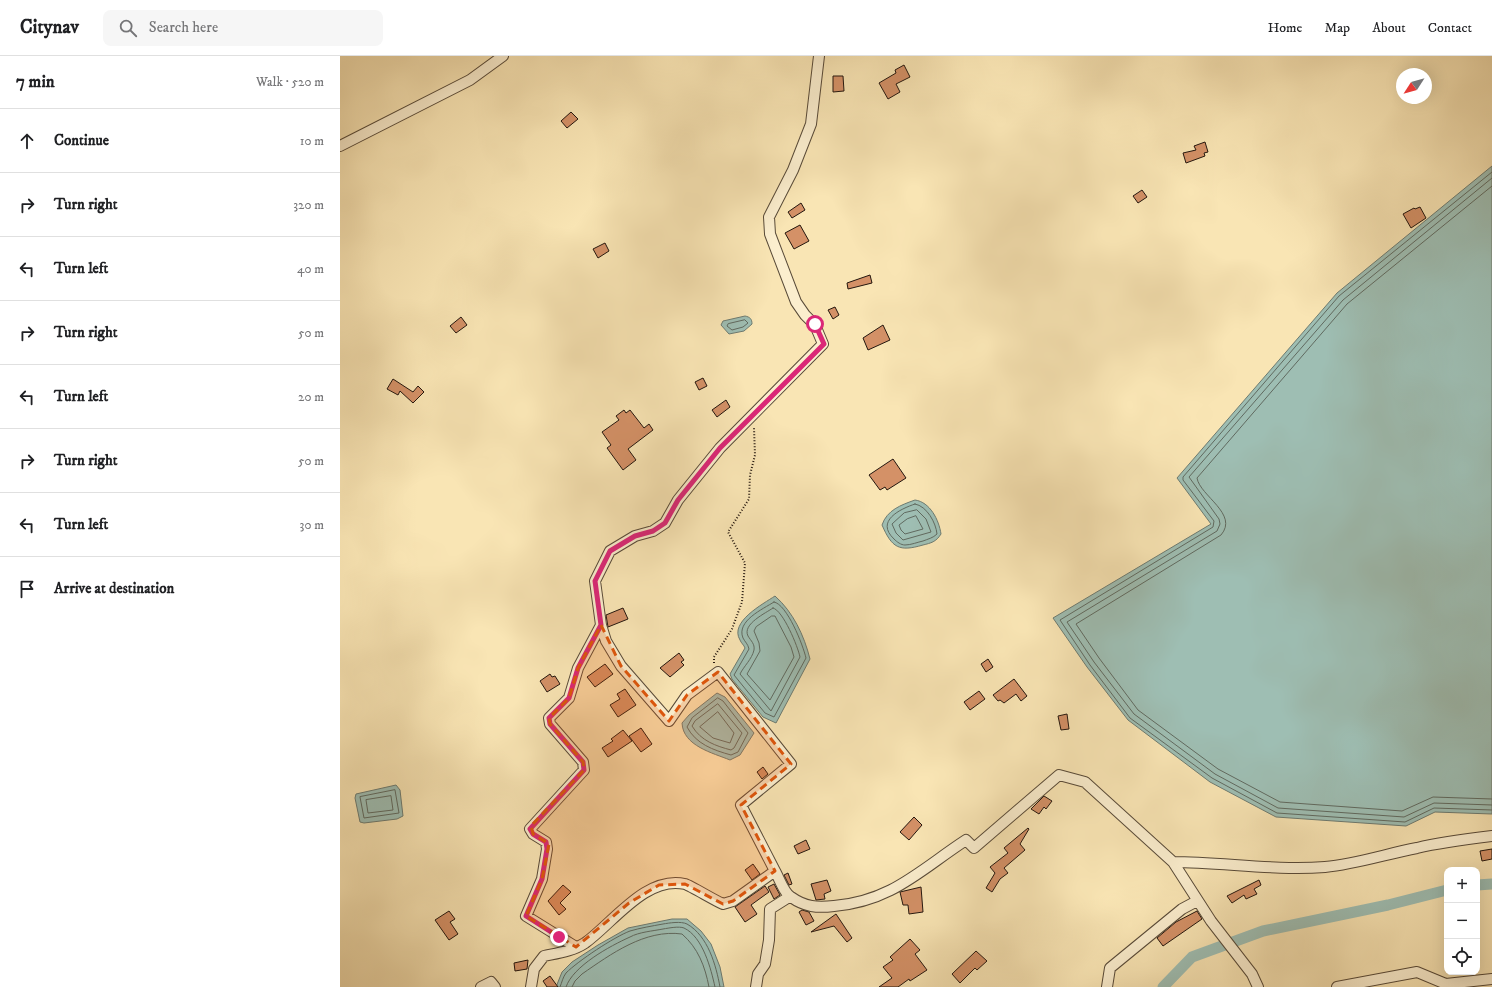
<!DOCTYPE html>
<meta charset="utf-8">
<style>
body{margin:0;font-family:"IM FELL DW Pica",serif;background:#f6f6f6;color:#202124}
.controls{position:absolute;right:12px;bottom:12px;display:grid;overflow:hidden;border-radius:8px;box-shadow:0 4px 16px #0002}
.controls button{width:36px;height:36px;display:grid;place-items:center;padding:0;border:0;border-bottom:1px solid #e0e0e0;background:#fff;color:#202124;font:20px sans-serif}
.compass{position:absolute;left:1056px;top:12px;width:36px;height:36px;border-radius:50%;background:#fff;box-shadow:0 4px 16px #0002;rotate:234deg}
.stop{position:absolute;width:12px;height:12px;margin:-9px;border:3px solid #db2777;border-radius:50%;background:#fff}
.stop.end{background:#db2777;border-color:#fff;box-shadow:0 1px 4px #0008}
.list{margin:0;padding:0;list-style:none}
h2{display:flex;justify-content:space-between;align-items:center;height:52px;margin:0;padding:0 16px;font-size:17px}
h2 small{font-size:13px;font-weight:400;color:#757577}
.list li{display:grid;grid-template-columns:26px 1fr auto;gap:12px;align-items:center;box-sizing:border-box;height:64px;padding:0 16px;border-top:1px solid #e0e0e0}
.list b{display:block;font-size:15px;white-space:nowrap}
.list em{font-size:13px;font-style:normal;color:#757577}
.icon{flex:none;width:22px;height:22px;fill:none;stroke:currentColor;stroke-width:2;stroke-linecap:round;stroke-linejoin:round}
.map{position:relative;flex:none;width:1152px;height:931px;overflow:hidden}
header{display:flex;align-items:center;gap:24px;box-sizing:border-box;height:56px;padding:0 20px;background:#fff;border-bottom:1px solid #e0e0e0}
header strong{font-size:19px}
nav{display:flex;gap:22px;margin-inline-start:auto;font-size:14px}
.search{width:280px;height:36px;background:#f6f6f6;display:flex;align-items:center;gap:10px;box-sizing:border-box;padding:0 14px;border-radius:8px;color:#757577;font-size:15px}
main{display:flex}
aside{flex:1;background:#fff}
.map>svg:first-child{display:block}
.water{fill:#9ebeb3;stroke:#6d7b71}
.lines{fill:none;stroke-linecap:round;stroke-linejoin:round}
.shore{stroke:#606a60;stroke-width:1}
.canal{stroke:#9ebeb3;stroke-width:11}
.building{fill:#d49167;stroke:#23160e}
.minor-casing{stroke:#584a38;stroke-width:12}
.path{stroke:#23160e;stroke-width:2;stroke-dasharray:1 2;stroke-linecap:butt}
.minor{stroke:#fbeece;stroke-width:10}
.route{stroke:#db2777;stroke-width:5}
.marked{fill:#de560c;fill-opacity:0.2;stroke:#de560c;stroke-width:3;stroke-dasharray:8 5;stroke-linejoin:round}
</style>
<header>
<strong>Citynav</strong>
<div class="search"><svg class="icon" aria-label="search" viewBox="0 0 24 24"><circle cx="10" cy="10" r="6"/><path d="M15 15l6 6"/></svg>Search here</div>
<nav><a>Home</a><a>Map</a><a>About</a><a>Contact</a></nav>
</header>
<main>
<aside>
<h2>7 min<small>Walk · 520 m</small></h2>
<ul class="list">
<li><svg class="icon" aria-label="ahead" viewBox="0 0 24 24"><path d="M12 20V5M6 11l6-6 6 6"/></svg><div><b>Continue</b></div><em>10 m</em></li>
<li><svg class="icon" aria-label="right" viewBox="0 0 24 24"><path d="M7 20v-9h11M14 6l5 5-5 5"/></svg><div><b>Turn right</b></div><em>320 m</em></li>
<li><svg class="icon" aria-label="left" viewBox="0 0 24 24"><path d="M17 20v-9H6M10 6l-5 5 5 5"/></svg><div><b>Turn left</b></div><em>40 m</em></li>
<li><svg class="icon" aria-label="right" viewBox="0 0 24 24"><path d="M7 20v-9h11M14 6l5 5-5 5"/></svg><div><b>Turn right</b></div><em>50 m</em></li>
<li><svg class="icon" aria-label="left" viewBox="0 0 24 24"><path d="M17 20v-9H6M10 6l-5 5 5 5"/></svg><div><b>Turn left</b></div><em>20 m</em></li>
<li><svg class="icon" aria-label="right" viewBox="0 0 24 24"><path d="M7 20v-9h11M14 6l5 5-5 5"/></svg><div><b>Turn right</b></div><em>50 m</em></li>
<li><svg class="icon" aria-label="left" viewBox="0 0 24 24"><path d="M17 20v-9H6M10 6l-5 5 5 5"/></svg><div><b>Turn left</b></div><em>30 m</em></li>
<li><svg class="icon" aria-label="arrive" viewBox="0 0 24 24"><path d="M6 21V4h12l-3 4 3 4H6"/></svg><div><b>Arrive at destination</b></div></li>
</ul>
</aside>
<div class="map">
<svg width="1152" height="931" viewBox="0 0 1152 931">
<rect width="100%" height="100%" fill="#f9e5b4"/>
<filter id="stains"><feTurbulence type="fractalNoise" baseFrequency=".005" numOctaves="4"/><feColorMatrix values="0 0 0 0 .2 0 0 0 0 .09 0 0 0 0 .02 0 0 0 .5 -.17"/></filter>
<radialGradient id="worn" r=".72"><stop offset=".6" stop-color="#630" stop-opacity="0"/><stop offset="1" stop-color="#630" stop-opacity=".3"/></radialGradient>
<!-- water -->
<path class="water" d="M 1152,110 L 1152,758 L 1095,756 L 1066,770 L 936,761 L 870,726 L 788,664 L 747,611 L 713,562 L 871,468 L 837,422 L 997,237 Z
M 405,260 C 410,261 412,263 412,268 L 404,275 L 389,278 L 381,269 L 383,265 Z
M 575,444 C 590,446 599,464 601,478 C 596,486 591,487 583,489 C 559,496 552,492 542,469 C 547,454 561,449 575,444 Z
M 435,540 C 453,556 464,579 470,603 L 436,667 L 423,661 L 392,623 L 390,618 L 405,592 C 404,589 401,587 400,584 C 389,566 423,548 435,540 Z
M 377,637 L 385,641 L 414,677 L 400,699 L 390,704 C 373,697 343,690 342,667 L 349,659 Z
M 56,729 L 60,734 L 63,760 L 57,763 L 24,767 L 20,766 L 15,742 L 16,738 Z
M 332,863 L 347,863 L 361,875 L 371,888 L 380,911 L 384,931 L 216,931 L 222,916 L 232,906 L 258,889 L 288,872 Z"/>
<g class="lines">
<!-- shore -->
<path class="shore" d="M 1152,116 L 999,240 L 843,421 L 843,424 L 874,465 L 873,471 L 720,564 L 750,609 L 790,662 L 872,722 L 937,757 L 1065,766 L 1094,752 L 1152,754
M 1152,122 L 1003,244 L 849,421 L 879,463 L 880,468 L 877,475 L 727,566 L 754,606 L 794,658 L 875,718 L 938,752 L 1064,761 L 1094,747 L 1152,749
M 1152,130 L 1007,248 L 857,422 C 860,440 899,458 881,479 L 736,568 L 759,602 L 798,654 L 878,713 L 940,746 L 1062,755 L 1093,741 L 1152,743
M 405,264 L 408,267 L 403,271 L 392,274 L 387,270 L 388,268 Z
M 575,448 C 587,450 596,467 597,478 C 593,482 588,483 583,485 C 578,486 571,489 565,489 C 561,489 557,486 554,483 C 535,465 560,453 575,448 Z
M 577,454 L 586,463 L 591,476 L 563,484 L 556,477 L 552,468 L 564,457 Z
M 576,460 L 583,473 L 565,478 L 561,474 L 559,469 L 567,463 Z
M 434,546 C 447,548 463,589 466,602 L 434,661 L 425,657 L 394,619 L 409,593 C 408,588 405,586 403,582 C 396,565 423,553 434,546 Z
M 433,552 C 443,554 458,591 460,601 L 431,655 L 400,618 C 404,610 412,603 414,594 C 415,588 411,585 408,580 C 402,568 426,557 433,552 Z
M 432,560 L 435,560 L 451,591 L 454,601 L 430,644 L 407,618 L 420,595 L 419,587 L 414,575 L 416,571 Z
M 378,642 L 383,645 L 408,677 L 398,696 L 391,699 C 373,694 356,688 347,671 L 352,662 Z
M 378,648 L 402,677 L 394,692 L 391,694 C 376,690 361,685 352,670 L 355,665 Z
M 378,656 L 394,677 L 390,687 L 373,682 L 360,671 Z
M 55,734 L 59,757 L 24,762 L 20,741 Z
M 51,740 L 53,754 L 28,757 L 26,744 Z
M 220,931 C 222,926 223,921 226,917 C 238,905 274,881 290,875 C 300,872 312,870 323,868 C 329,867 341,865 347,868 C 368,880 376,909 380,931
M 226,931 C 233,910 270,890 290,881 C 299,876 313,875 323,873 C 329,872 339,870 344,872 C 363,881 371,913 375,931
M 232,931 L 235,925 L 242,918 C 271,898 305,873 342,878 C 358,892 365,910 369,931"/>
<!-- canal -->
<path class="canal" d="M 1137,829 L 1152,828
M 823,931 L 852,901 L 923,875 L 1048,849 L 1107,834"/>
</g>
<!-- building -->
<path class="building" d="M 564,9 L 570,21 L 556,28 L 560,36 L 548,43 L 539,27 L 556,17 L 555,14 Z
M 493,20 L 503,20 L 504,35 L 493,36 Z
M 231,56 L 238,63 L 227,72 L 221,65 Z
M 865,86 L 868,96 L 864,97 L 865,100 L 846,107 L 843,97 L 856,94 L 854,90 Z
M 802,134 L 807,141 L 798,147 L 793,140 Z
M 461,147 L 465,154 L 452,162 L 448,156 Z
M 1080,151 L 1086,162 L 1071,172 L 1063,158 L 1074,152 L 1075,153 Z
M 460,169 L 469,185 L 454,193 L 445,177 Z
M 265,187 L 269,195 L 258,202 L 253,193 Z
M 530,219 L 532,227 L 508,233 L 507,227 Z
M 495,251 L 499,259 L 493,263 L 488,254 Z
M 121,261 L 127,269 L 116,277 L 110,270 Z
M 543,269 L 550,284 L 528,294 L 523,282 Z
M 363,322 L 367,330 L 359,334 L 355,326 Z
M 53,323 L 73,336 L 78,330 L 84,336 L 73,347 L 60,335 L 58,339 L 47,333 Z
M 386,344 L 390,351 L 377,361 L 372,354 Z
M 284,354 L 286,357 L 290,354 L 304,372 L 309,368 L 313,374 L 288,393 L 296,404 L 283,414 L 267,392 L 271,389 L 262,376 L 279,364 L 276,360 Z
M 553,403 L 566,422 L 547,434 L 545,431 L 540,434 L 529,419 Z
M 283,552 L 288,563 L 268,571 L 266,559 Z
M 339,597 L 344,604 L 341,606 L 344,609 L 330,621 L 320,612 Z
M 648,603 L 653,611 L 646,616 L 641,608 Z
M 265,608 L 273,618 L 255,631 L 247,621 Z
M 210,618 L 212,621 L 215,620 L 220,628 L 207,636 L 200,625 Z
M 674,623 L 687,640 L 681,645 L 676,638 L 664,647 L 660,644 L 658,645 L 653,639 Z
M 285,633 L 296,649 L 278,661 L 270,649 L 280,643 L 277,638 Z
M 639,635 L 645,643 L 630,654 L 624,646 Z
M 727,658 L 729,673 L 721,674 L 718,660 Z
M 301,672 L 312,688 L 301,696 L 289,680 Z
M 283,674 L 292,685 L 268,701 L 262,692 L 273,685 L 271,683 Z
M 423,711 L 428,718 L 422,723 L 417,716 Z
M 704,740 L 712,745 L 706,753 L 704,751 L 699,758 L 691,753 Z
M 574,761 L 582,769 L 569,784 L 560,776 Z
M 688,772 L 689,773 L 680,788 L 685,794 L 664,812 L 668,817 L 660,823 L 652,836 L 646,832 L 655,817 L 650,811 L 668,797 L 664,792 Z
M 466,784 L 470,793 L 458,798 L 454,790 Z
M 1152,793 L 1152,803 L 1142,805 L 1140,795 Z
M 413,808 L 420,818 L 412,824 L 405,814 Z
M 448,817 L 452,828 L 449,829 L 444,819 Z
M 487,824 L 491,835 L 484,838 L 485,843 L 476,844 L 471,828 Z
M 919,824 L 921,829 L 914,833 L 917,838 L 906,843 L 904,839 L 892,847 L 887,840 Z
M 434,828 L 440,839 L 434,843 L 428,831 Z
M 223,829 L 231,836 L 220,847 L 226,853 L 219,859 L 208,845 Z
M 425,830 L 429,836 L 411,849 L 417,858 L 405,866 L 395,851 Z
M 581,831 L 583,856 L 569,858 L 568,849 L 563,849 L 560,836 Z
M 462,854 L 469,856 L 474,865 L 466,869 L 459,856 Z
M 109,855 L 115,863 L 110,866 L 118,878 L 109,884 L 95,864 Z
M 857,855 L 862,863 L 823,890 L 817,882 L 836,866 Z
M 496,858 L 512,882 L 507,886 L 494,870 L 471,876 Z
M 570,883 L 580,894 L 575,898 L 587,914 L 570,925 L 569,923 L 558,931 L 539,931 L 552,922 L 543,911 L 553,904 L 550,901 Z
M 636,895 L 647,905 L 637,914 L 635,912 L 620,927 L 612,918 Z
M 188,904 L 187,913 L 175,915 L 174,907 Z
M 210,920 L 218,931 L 207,931 L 203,925 Z"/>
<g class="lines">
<!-- minor casing -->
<g class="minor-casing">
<path id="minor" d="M 0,90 L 130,24 L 163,0
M 833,806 C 882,806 936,815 985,811 C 1016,808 1046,798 1077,792 C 1102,786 1127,783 1152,780
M 435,815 C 439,822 444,837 451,841 C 465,851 477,852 494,850 C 552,845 580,814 626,784 L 634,792 L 719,719 L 745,726 L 833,806 L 871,865 L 912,918 L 918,931
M 236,891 L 186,860 L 202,823 L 207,793 L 206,786 L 193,778 L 190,773 L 244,714 L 243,706 L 210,668 L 209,662 L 229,642 L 238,612 L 261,569
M 141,931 L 151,926 L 155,931
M 191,931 L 194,913 L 204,900 C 218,897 233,895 245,887 C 273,867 306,819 345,828 C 351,830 374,844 383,848 L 393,845 L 435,815 L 401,749 L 451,708 L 378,616 L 347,639 L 329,665 L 281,610 L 266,585 L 261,569 L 255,525 L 270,495 L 295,480 L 313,475 L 325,467 L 338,444 L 380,392 L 483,288 L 475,269 L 465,259 L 456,246 L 430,178 L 429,161 L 453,114 L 471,68 L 479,0
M 416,931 L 418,918 L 425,908 L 429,884 L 430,853 L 449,841
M 767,931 L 770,912 L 842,853 L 857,845
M 997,931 L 1077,916 L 1106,928 L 1152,923"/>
</g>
<!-- path -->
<path class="path" d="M 374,607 L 374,601 L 392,573 L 402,546 L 405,507 L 388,476 L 409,443 L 410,419 L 415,399 L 414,372"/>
<!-- minor -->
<use href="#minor" class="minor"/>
</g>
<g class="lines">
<!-- route -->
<path class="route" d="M 219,881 L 186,860 L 202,823 L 207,793 L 206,786 L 193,778 L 190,773 L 244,714 L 243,706 L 210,668 L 209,662 L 229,642 L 238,612 L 261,569 L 255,525 L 270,495 L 295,480 L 313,475 L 325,467 L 338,444 L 380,392 L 484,288 L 475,268"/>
</g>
<!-- marked area -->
<path class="marked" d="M 261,569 L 281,610 L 329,665 L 347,639 L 378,616 L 451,708 L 401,749 L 435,815 L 393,845 L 383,848 L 345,828 L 319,829 L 289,847 L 236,891 L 186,860 L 202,823 L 209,788 L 193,778 L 191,770 L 244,714 L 243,706 L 210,668 L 209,662 L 229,642 L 238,612 Z"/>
<rect width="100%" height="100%" filter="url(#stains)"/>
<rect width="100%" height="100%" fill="url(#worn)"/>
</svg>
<div class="controls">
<button>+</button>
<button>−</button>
<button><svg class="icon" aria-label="locate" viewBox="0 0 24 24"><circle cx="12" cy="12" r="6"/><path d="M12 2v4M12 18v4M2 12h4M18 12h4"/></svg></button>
</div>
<svg class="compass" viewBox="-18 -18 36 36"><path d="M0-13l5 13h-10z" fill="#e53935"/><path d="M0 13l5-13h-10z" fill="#757577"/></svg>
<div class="stop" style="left:475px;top:268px"></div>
<div class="stop end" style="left:219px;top:881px"></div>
</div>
</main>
